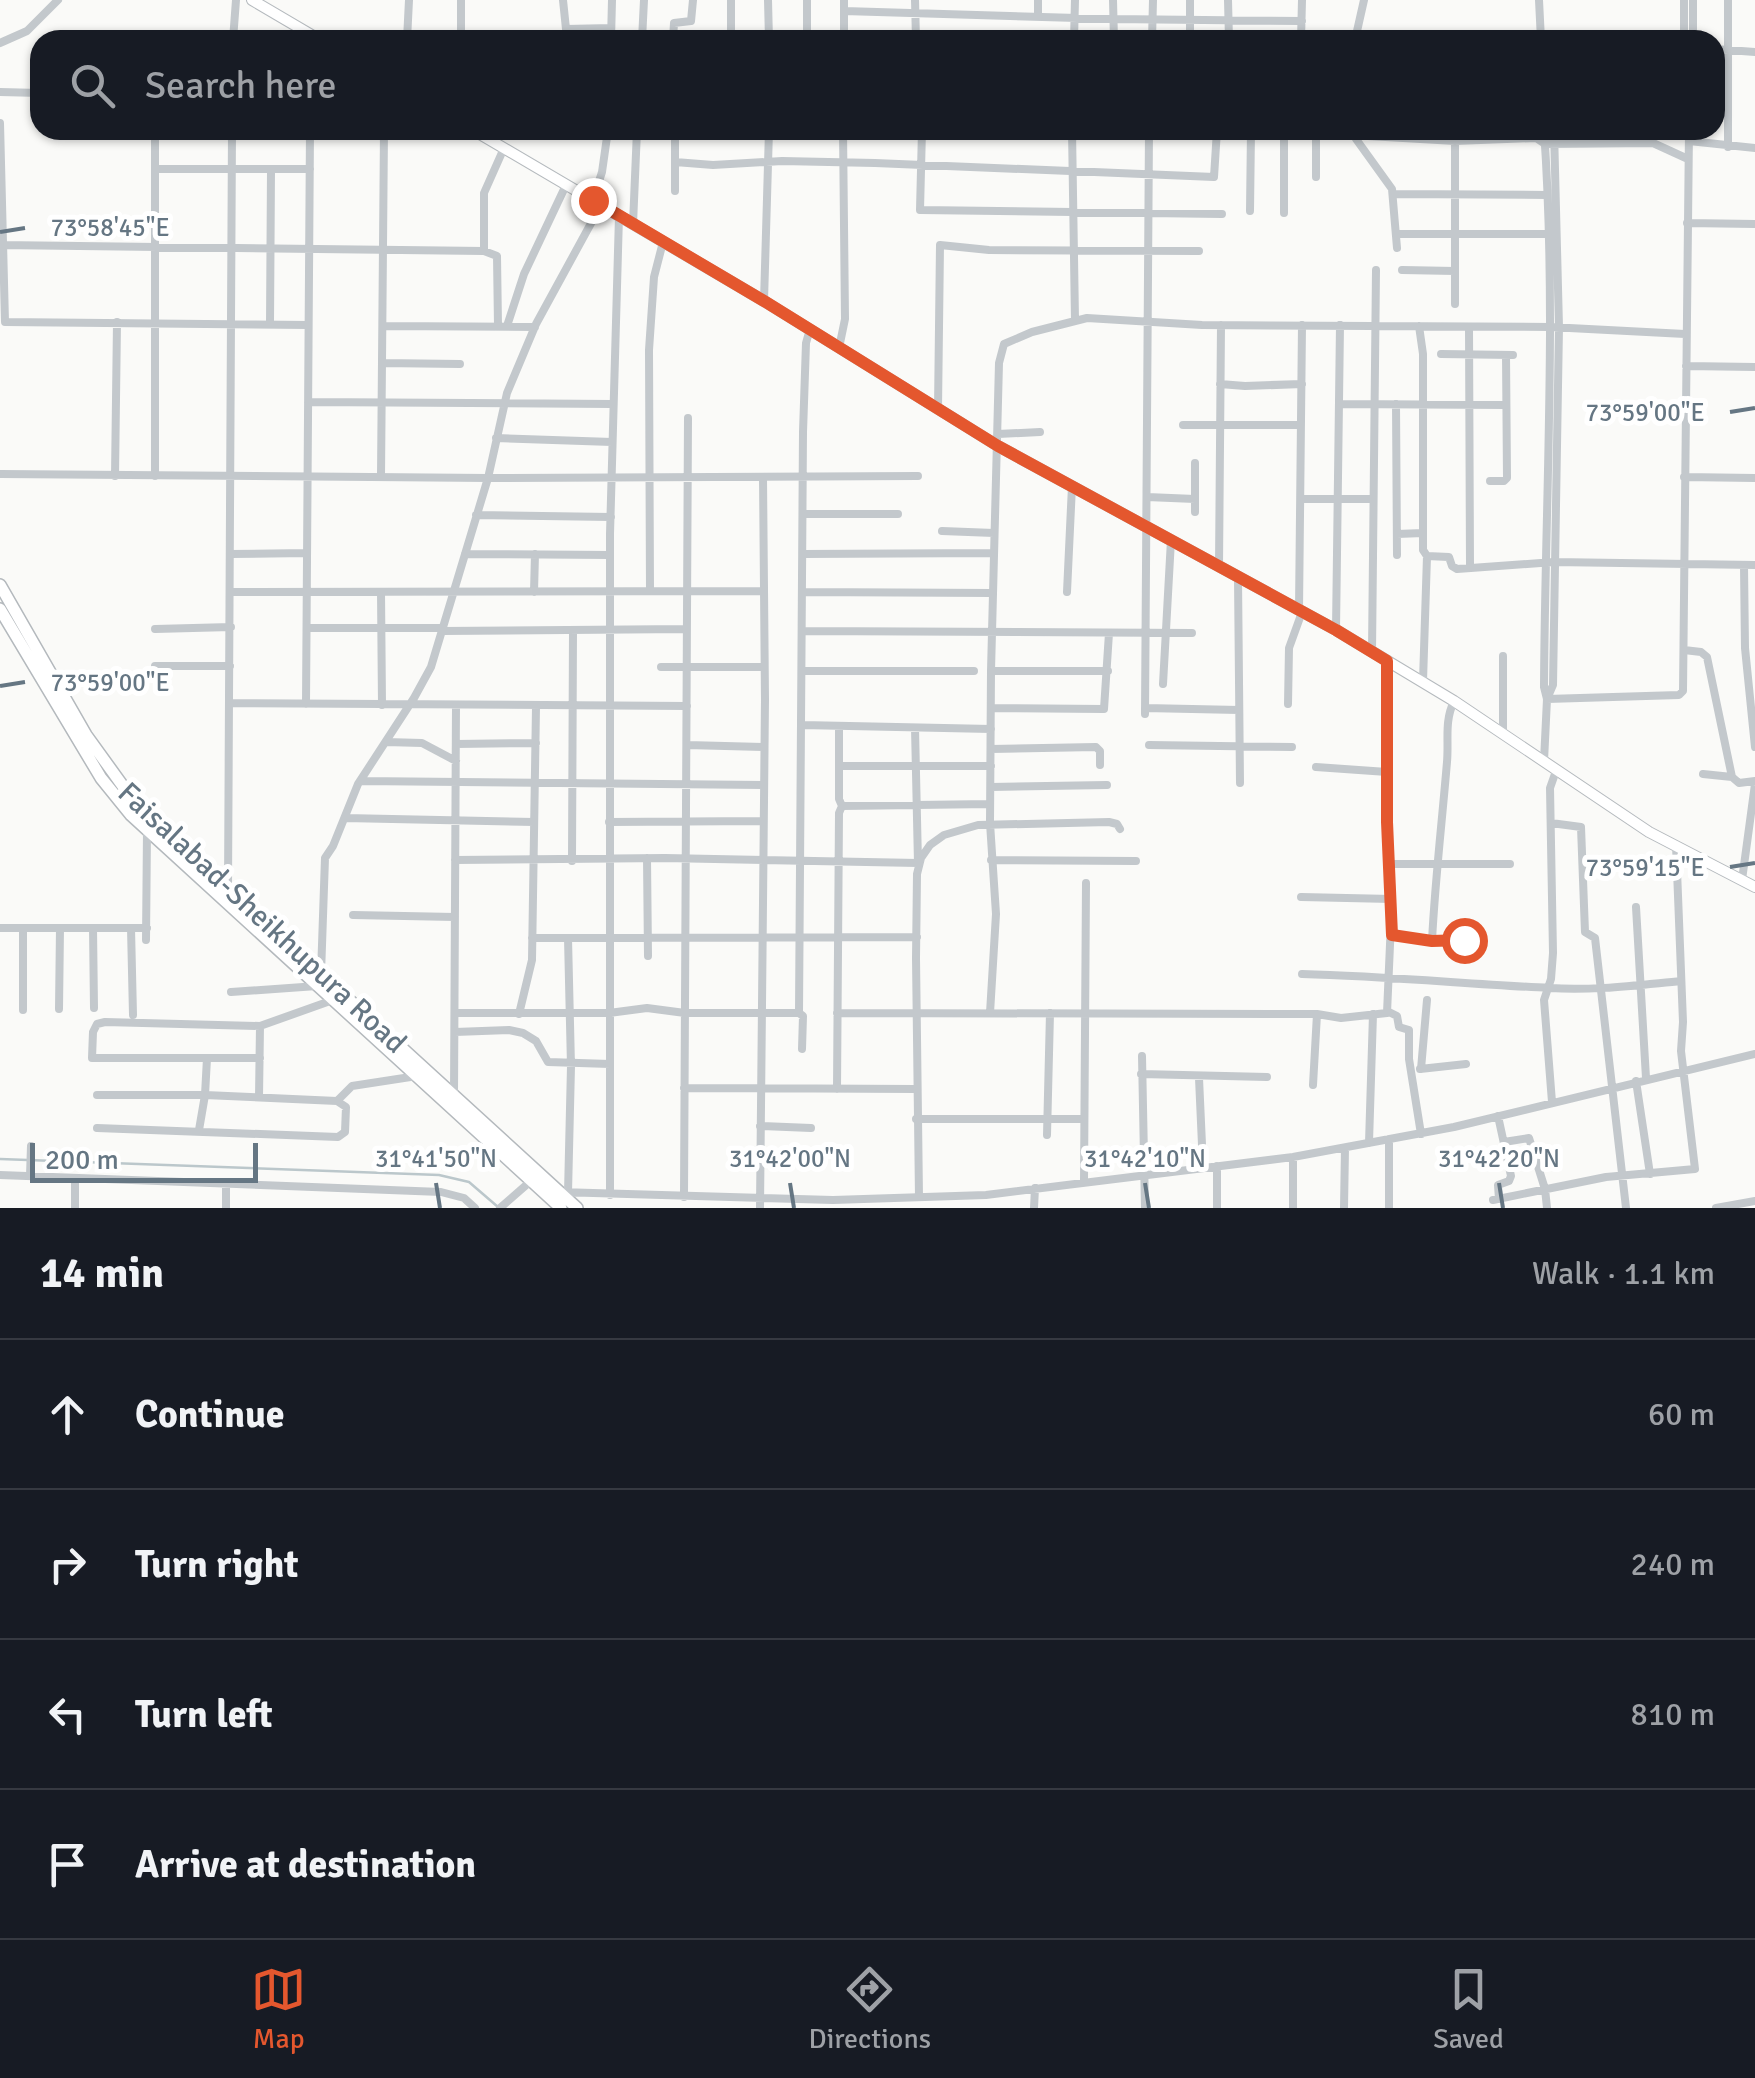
<!DOCTYPE html>
<meta charset="utf-8">
<style>
body{margin:0;font-family:Signika,sans-serif;background:#242831;color:#f1f3f6}
.scale{position:absolute;left:30px;bottom:25px;width:228px;box-sizing:border-box;padding-left:10px;border:5px solid #657683;border-top:0;font-size:28px;line-height:35px;white-space:nowrap;color:#657683;-webkit-text-stroke:8px #fff;paint-order:stroke}
.stop{position:absolute;width:30px;height:30px;margin:-22px;border:8px solid #e4572e;border-radius:50%;background:#fff}
.stop.end{background:#e4572e;border-color:#fff;box-shadow:0 2px 10px #0008}
.list{margin:0;padding:0;list-style:none}
h2{display:flex;justify-content:space-between;align-items:center;height:130px;margin:0;padding:0 40px;font-size:42px}
h2 small{font-size:32px;font-weight:400;color:#9ea1a6}
.list li{display:grid;grid-template-columns:65px 1fr auto;gap:30px;align-items:center;box-sizing:border-box;height:150px;padding:0 40px;border-top:2px solid #363941}
.list b{display:block;font-size:38px;white-space:nowrap}
.list em{font-size:32px;font-style:normal;color:#9ea1a6}
.icon{flex:none;width:55px;height:55px;fill:none;stroke:currentColor;stroke-width:2;stroke-linecap:round;stroke-linejoin:round}
.map{position:relative;flex:none;width:1755px;height:1208px;overflow:hidden}
.search{position:absolute;background:#171b24;box-shadow:0 2px 8px #0004;left:30px;right:30px;top:30px;height:110px;display:flex;align-items:center;gap:25px;box-sizing:border-box;padding:0 35px;border-radius:30px;color:#9ea1a6;font-size:38px}
.sheet{height:730px;background:#171b24}
nav{display:flex;justify-content:space-around;align-items:center;box-sizing:border-box;height:140px;border-top:2px solid #363941;background:#171b24;font-size:28px;color:#9ea1a6}
nav a{display:grid;justify-items:center;gap:5px}
nav .on{color:#e4572e}
.map>svg:first-child{display:block}
.lines{fill:none;stroke-linecap:round;stroke-linejoin:round}
.stream{stroke:#bbc7cb;stroke-width:2.5}
.major-casing{stroke:#b5babe;stroke-width:12}
.highway-casing{stroke:#b4b9bd;stroke-width:14}
.minor{stroke:#c3c8cc;stroke-width:8}
.major{stroke:#fff;stroke-width:10}
.highway{stroke:#fff;stroke-width:11}
.route{stroke:#e4572e;stroke-width:12}
.ticks{fill:none;stroke:#657683;stroke-width:4}
.labels{text-anchor:middle;dominant-baseline:central;stroke-width:10;stroke-linejoin:round;paint-order:stroke}
.street-label{font-size:30px;fill:#657683;stroke:#fff}
.ticks-label{font-size:25px;text-anchor:middle;fill:#657683;stroke:#fff;stroke-width:10;stroke-linejoin:round;paint-order:stroke}
</style>
<div class="map">
<svg width="1755" height="1208" viewBox="0 0 1755 1208">
<rect width="100%" height="100%" fill="#fafaf8"/>
<g class="lines">
<!-- stream -->
<path class="stream" d="M 0,1159 L 439,1175 L 469,1182 L 498,1207"/>
<!-- major casing -->
<g class="major-casing">
<path id="major" d="M 252,0 L 320,40
M 473,130 L 764,301 L 998,446 L 1336,630 L 1454,701 L 1649,832 L 1755,887"/>
</g>
<!-- highway casing -->
<g class="highway-casing">
<path id="highway" d="M 0,585 L 86,735 L 138,807 L 577,1208
M 0,609 L 101,778 L 131,815 L 561,1208"/>
</g>
<!-- minor -->
<path class="minor" d="M 563,0 L 566,29 L 611,28
M 768,0 L 769,40
M 807,0 L 807,40
M 915,0 L 916,40
M 1113,0 L 1114,40
M 1190,0 L 1190,40
M 1228,0 L 1229,40
M 1539,0 L 1541,40
M 1728,0 L 1728,147
M 844,11 L 1112,19 L 1302,21
M 1038,15 L 1038,0
M 90,37 L 150,36 L 154,40
M 233,40 L 236,0
M 407,40 L 409,0
M 461,40 L 461,0
M 611,40 L 612,0
M 642,40 L 644,0
M 673,40 L 674,23 L 691,21 L 693,0
M 731,40 L 731,0
M 844,40 L 844,0
M 1074,40 L 1075,0
M 1152,40 L 1153,0
M 1301,40 L 1302,0
M 1355,40 L 1364,0
M 1684,40 L 1684,0
M 1693,40 L 1693,0
M 0,43 L 27,31 L 58,0
M 1715,49 L 1755,52
M 0,92 L 40,93
M 0,123 L 5,322 L 308,325
M 922,130 L 920,210 L 1222,214
M 1072,130 L 1075,320
M 1353,130 L 1356,139 L 1392,189 L 1397,248
M 1574,130 L 1657,133 L 1668,130
M 155,131 L 384,132
M 1316,132 L 1316,177
M 1316,133 L 1455,141 L 1536,138 L 1545,144 L 1653,143 L 1688,159
M 1689,141 L 1755,148
M 675,162 L 713,165 L 782,161 L 875,163 L 1214,177 L 1217,130
M 155,169 L 310,169
M 675,191 L 675,130
M 1393,194 L 1547,195
M 593,200 L 602,172 L 608,130
M 1250,211 L 1251,130
M 1284,213 L 1284,130
M 1687,223 L 1755,224
M 633,224 L 637,130
M 1396,234 L 1549,234
M 0,245 L 484,251 L 484,193 L 504,148
M 484,251 L 497,256 L 498,326
M 1402,270 L 1455,271
M 764,301 L 769,130
M 1455,304 L 1455,141
M 270,324 L 271,170
M 383,326 L 535,327
M 507,326 L 524,274 L 566,185
M 1419,326 L 1423,354 L 1423,550 L 1427,556 L 1449,557 L 1452,566 L 1457,569 L 1554,562 L 1755,565
M 1469,327 L 1470,568
M 839,348 L 845,319 L 843,130
M 1441,354 L 1513,355
M 382,363 L 460,364
M 1686,366 L 1755,367
M 1220,384 L 1245,386 L 1302,384
M 308,402 L 612,404
M 1339,404 L 1506,405
M 1396,404 L 1397,555
M 938,409 L 940,245 L 989,250 L 1199,251
M 1183,425 L 1301,425
M 998,434 L 1040,432
M 496,438 L 612,442
M 0,474 L 488,478 L 918,476
M 115,476 L 117,322
M 155,476 L 155,130
M 381,477 L 384,130
M 1684,477 L 1755,478
M 1490,481 L 1504,481 L 1507,478 L 1506,355
M 1147,497 L 1195,499
M 1301,499 L 1372,499
M 1195,512 L 1195,463
M 803,514 L 898,514
M 476,515 L 611,517
M 942,531 L 994,533
M 1397,534 L 1423,533
M 231,554 L 307,553
M 465,554 L 610,555
M 803,554 L 994,553
M 1219,566 L 1221,325
M 1744,566 L 1745,648 L 1755,747
M 1238,578 L 1240,783
M 650,591 L 649,350 L 654,277 L 663,242
M 231,592 L 763,591
M 381,592 L 382,705
M 534,592 L 535,554
M 802,592 L 992,593
M 1067,592 L 1072,486
M 1299,610 L 1302,325
M 307,628 L 443,628
M 155,629 L 231,627
M 1336,630 L 1340,325
M 442,631 L 686,629
M 802,631 L 1192,633
M 1684,650 L 1701,652 L 1707,657 L 1732,777 L 1739,783 L 1755,781
M 1372,652 L 1376,270
M 155,666 L 230,666
M 661,667 L 764,667
M 802,671 L 974,671
M 991,671 L 1108,671
M 1423,681 L 1427,556
M 1163,684 L 1171,540
M 1547,699 L 1679,695 L 1683,691 L 1689,130
M 1547,699 L 1553,685 L 1559,327 L 1554,130
M 230,703 L 687,706
M 306,704 L 310,130
M 1288,704 L 1289,648 L 1302,612
M 991,708 L 1104,709 L 1109,633
M 1145,708 L 1239,710
M 1145,714 L 1149,130
M 802,725 L 991,729
M 1503,734 L 1503,656
M 386,742 L 422,743 L 456,761
M 456,744 L 536,743
M 687,745 L 763,747
M 1149,745 L 1292,747
M 991,749 L 1096,747 L 1100,751 L 1100,765
M 1544,761 L 1547,699 L 1544,687 C 1545,501 1557,315 1544,130
M 839,766 L 991,766
M 1316,767 L 1387,772
M 1703,774 L 1732,777
M 361,781 L 763,785
M 991,787 L 1107,785
M 842,806 L 990,804
M 345,818 L 534,822
M 609,822 L 762,821
M 1551,823 L 1581,827 L 1585,932 L 1595,938 L 1626,1208
M 647,858 L 648,956
M 455,860 L 665,858 L 918,863 L 915,728
M 991,860 L 1136,861
M 572,861 L 573,630
M 1391,864 L 1510,864
M 1742,880 L 1755,784
M 228,890 L 232,130
M 1301,897 L 1392,899
M 1636,907 L 1646,1078
M 353,915 L 455,917
M 0,928 L 147,928
M 23,928 L 23,1010
M 93,928 L 94,1008
M 131,928 L 133,1015
M 1392,935 L 1432,941 L 1465,941
M 532,938 L 917,937
M 146,940 L 147,831
M 1432,941 C 1435,881 1442,822 1447,762 C 1449,740 1444,722 1454,701
M 321,974 L 325,858 L 333,846 L 358,784 L 414,698 L 431,667 L 488,478 L 507,393 L 536,324 L 601,205
M 1302,974 C 1385,976 1467,984 1550,988 C 1593,991 1638,985 1681,981
M 231,992 L 317,986
M 59,1009 L 60,928
M 1389,1012 L 1397,1016 L 1399,1027 L 1409,1030 L 1409,1059 L 1421,1134
M 455,1013 L 609,1013 L 647,1008 L 685,1013 L 799,1013 L 803,1016 L 802,1049
M 799,1013 L 803,432 L 806,343 L 810,329
M 837,1013 L 1317,1014 L 1341,1018 L 1387,1013 L 1392,899 L 1387,822 L 1387,661
M 990,1013 L 996,914 L 990,823 L 991,671 L 999,363 L 1004,344 L 1032,332 L 1087,318 L 1202,325 L 1550,327 L 1685,334
M 519,1014 L 532,960 L 536,707
M 455,1032 L 509,1030 L 523,1033 L 536,1041 L 548,1062 L 610,1064
M 1142,1056 L 1145,1208
M 260,1058 L 92,1058 L 93,1032 L 97,1024 L 105,1022 L 260,1026 L 333,1000
M 1420,1069 L 1466,1064
M 1421,1069 L 1427,1000
M 1141,1074 L 1267,1077
M 1199,1078 L 1203,1167
M 1636,1081 L 1650,1174
M 1313,1085 L 1317,1014
M 684,1088 L 916,1089
M 837,1089 L 839,813 L 842,806 L 839,799 L 839,726
M 97,1095 L 205,1095 L 337,1101 L 346,1107 L 345,1132 L 338,1137 L 97,1128
M 454,1095 L 456,705
M 259,1097 L 260,1026
M 337,1101 L 352,1086 L 417,1076
M 1552,1102 L 1544,1000 L 1551,979 L 1553,953 L 1550,788 L 1556,771
M 1498,1116 L 1511,1176 L 1509,1181 L 1498,1185 L 1499,1199
M 916,1119 L 1084,1119
M 760,1126 L 811,1128
M 199,1130 L 205,1095 L 207,1058
M 1047,1135 L 1050,1013
M 1504,1142 L 1529,1138 L 1545,1189 L 1547,1208
M 1369,1143 L 1373,1014
M 0,1175 L 441,1192 L 464,1198 L 475,1208
M 30,1176 L 31,1146
M 1084,1182 L 1086,883
M 226,1183 L 226,1208
M 559,1192 L 833,1200 L 986,1195 L 1293,1157 L 1454,1127 L 1755,1054
M 568,1193 L 571,1066 L 568,938
M 610,1195 L 610,534 L 619,216
M 684,1197 L 688,418
M 919,1197 L 916,958 L 917,874 L 921,858 L 930,845 L 944,835 L 978,825 L 1109,822 L 1117,824 L 1120,829
M 1493,1200 L 1606,1177 L 1695,1169 L 1681,1051 L 1683,1022 L 1676,845
M 75,1208 L 75,1178
M 500,1208 L 532,1180
M 760,1208 L 765,699 L 763,478
M 1034,1208 L 1035,1188
M 1217,1208 L 1217,1166
M 1293,1208 L 1293,1157
M 1344,1208 L 1345,1148
M 1389,1208 L 1389,1139
M 1716,1208 L 1755,1201"/>
<!-- major -->
<use href="#major" class="major"/>
<!-- highway -->
<use href="#highway" class="highway"/>
</g>
<g class="lines">
<!-- route -->
<path class="route" d="M 593,200 L 764,301 L 998,446 L 1336,630 L 1387,661 L 1387,822 L 1392,935 L 1432,941 L 1464,940"/>
</g>
<!-- ticks -->
<path class="ticks" d="M 0,232 L 25,228M 1730,412 L 1755,408M 0,686 L 25,682M 1730,867 L 1755,863M 436,1183 L 440,1208M 790,1183 L 794,1208M 1145,1183 L 1149,1208M 1499,1183 L 1503,1208"/>
<g class="labels">
<!-- street labels -->
<g class="street-label">
<text transform="translate(262 918) rotate(43)">Faisalabad-Sheikhupura Road</text>
</g>
</g>
<g class="ticks-label">
<text x="110" y="236">73°58'45"E</text>
<text x="1645" y="421">73°59'00"E</text>
<text x="110" y="691">73°59'00"E</text>
<text x="1645" y="876">73°59'15"E</text>
<text x="436" y="1167">31°41'50"N</text>
<text x="790" y="1167">31°42'00"N</text>
<text x="1145" y="1167">31°42'10"N</text>
<text x="1499" y="1167">31°42'20"N</text>
</g>
</svg>
<div class="scale">200 m</div>
<div class="stop" style="left:1464px;top:940px"></div>
<div class="stop end" style="left:593px;top:200px"></div>
<div class="search"><svg class="icon" aria-label="search" viewBox="0 0 24 24"><circle cx="10" cy="10" r="6"/><path d="M15 15l6 6"/></svg>Search here</div>
</div>
<section class="sheet">
<h2>14 min<small>Walk · 1.1 km</small></h2>
<ul class="list">
<li><svg class="icon" aria-label="ahead" viewBox="0 0 24 24"><path d="M12 20V5M6 11l6-6 6 6"/></svg><div><b>Continue</b></div><em>60 m</em></li>
<li><svg class="icon" aria-label="right" viewBox="0 0 24 24"><path d="M7 20v-9h11M14 6l5 5-5 5"/></svg><div><b>Turn right</b></div><em>240 m</em></li>
<li><svg class="icon" aria-label="left" viewBox="0 0 24 24"><path d="M17 20v-9H6M10 6l-5 5 5 5"/></svg><div><b>Turn left</b></div><em>810 m</em></li>
<li><svg class="icon" aria-label="arrive" viewBox="0 0 24 24"><path d="M6 21V4h12l-3 4 3 4H6"/></svg><div><b>Arrive at destination</b></div></li>
</ul>
</section>
<nav>
<a class="on"><svg class="icon" aria-label="map" viewBox="0 0 24 24"><path d="M3 6l6-2 6 2 6-2v14l-6 2-6-2-6 2zM9 4v14M15 6v14"/></svg>Map</a>
<a><svg class="icon" aria-label="directions" viewBox="0 0 24 24"><path d="M12 3l9 9-9 9-9-9zM9 14v-3h6M13 9l2 2-2 2"/></svg>Directions</a>
<a><svg class="icon" aria-label="saved" viewBox="0 0 24 24"><path d="M7 4h10v16l-5-4-5 4z"/></svg>Saved</a>
</nav>
